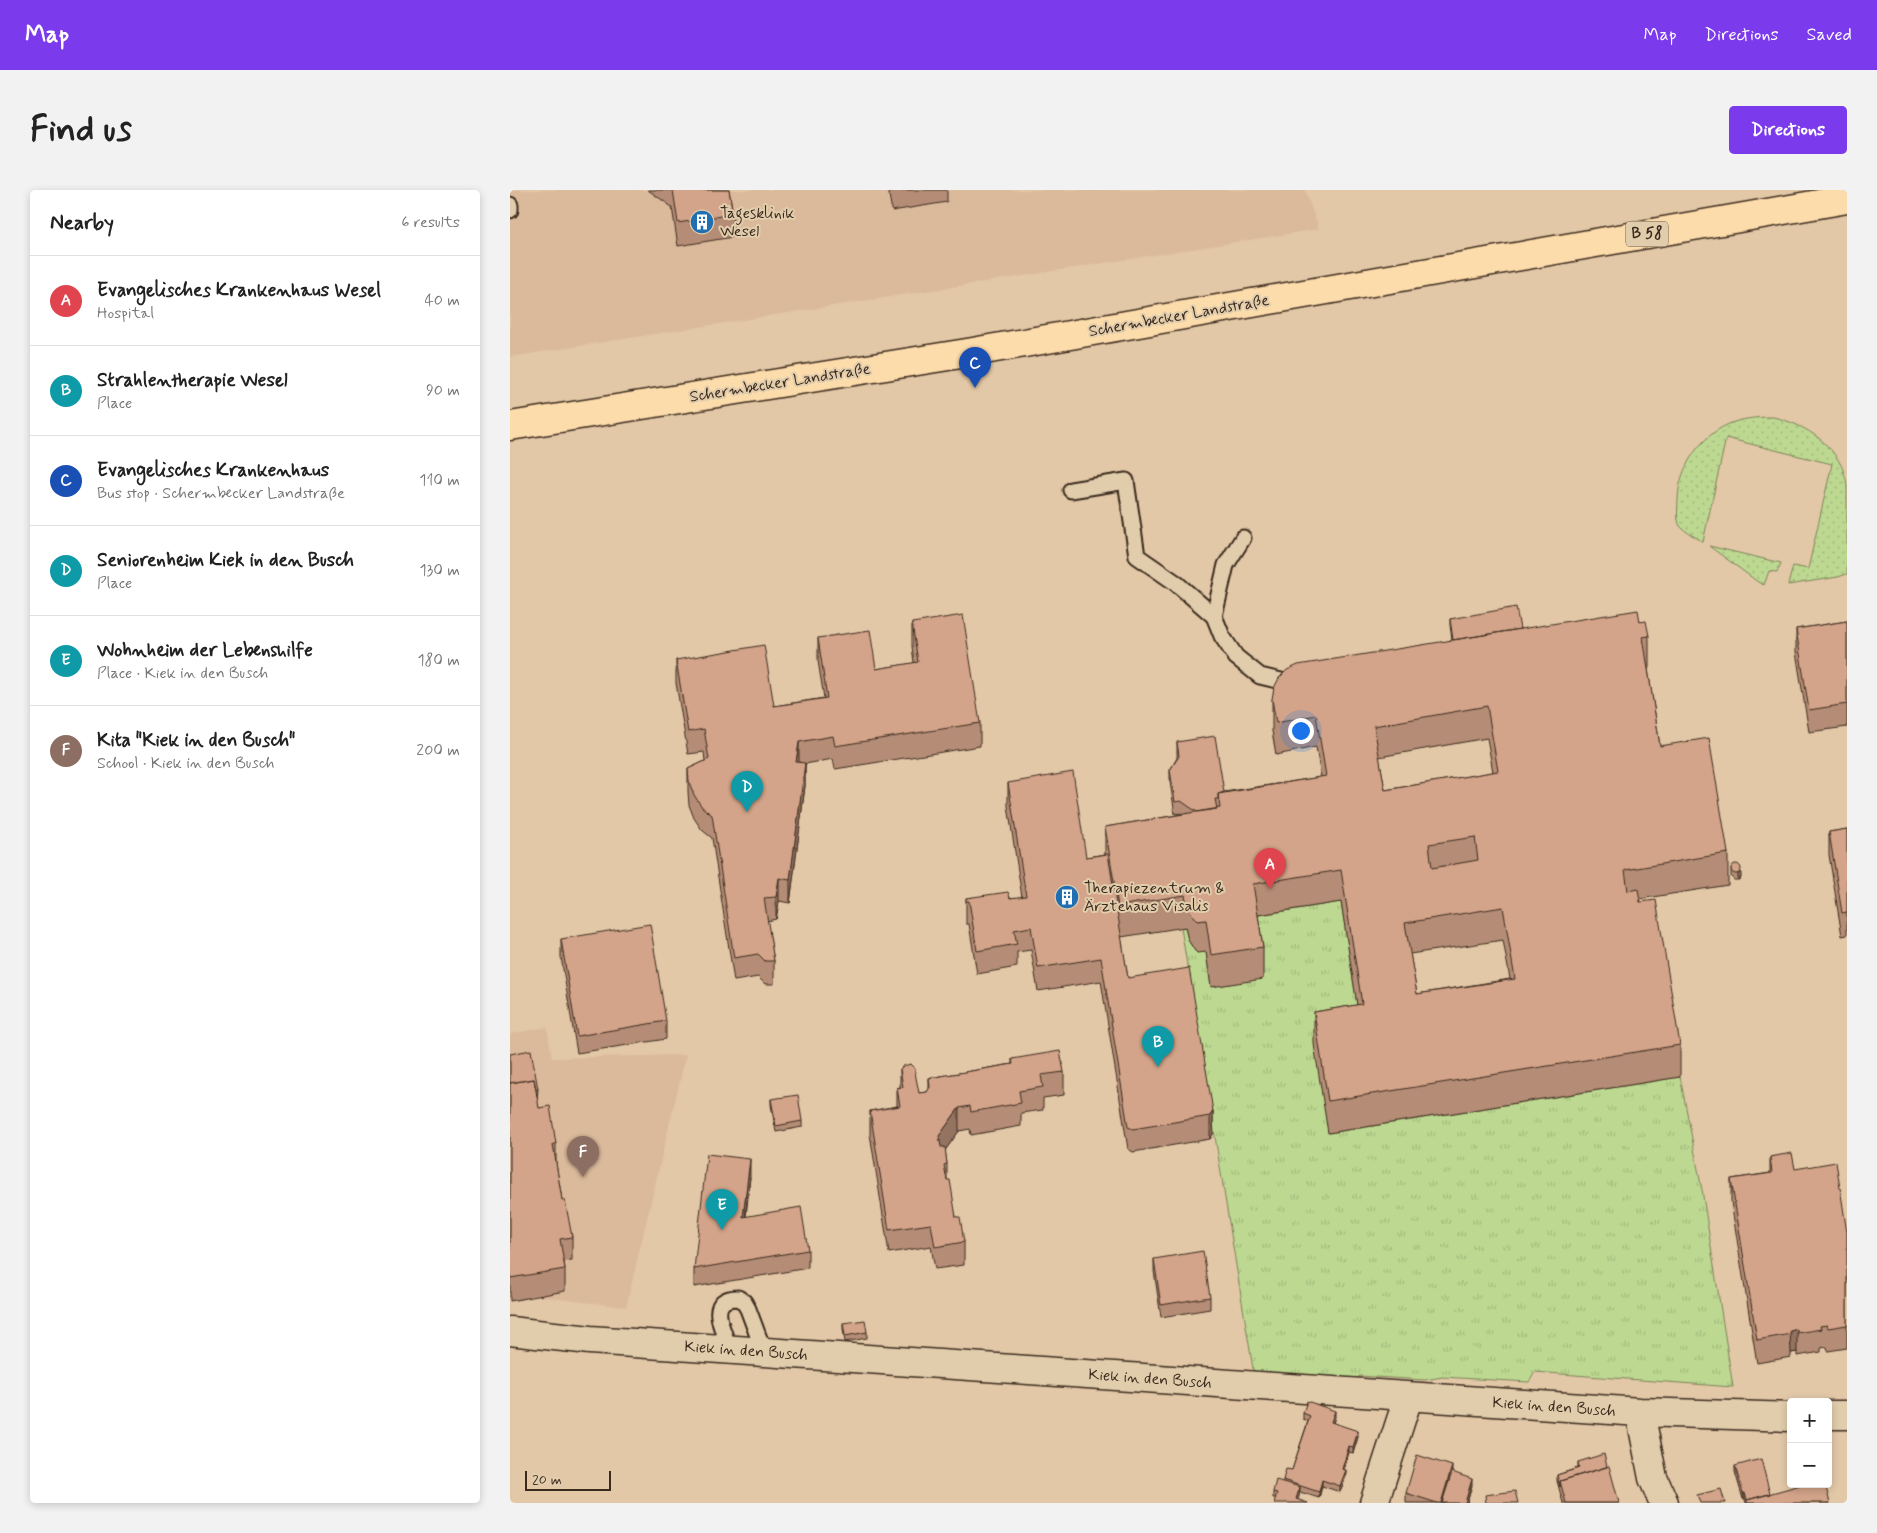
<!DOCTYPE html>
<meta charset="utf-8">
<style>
body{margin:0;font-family:Mynerve,sans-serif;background:#f2f2f2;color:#222}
.controls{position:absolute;right:15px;bottom:15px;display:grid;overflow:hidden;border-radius:5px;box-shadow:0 2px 8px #0003}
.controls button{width:45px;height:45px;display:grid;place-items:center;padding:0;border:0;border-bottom:1px solid #e0e0e0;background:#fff;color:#222;font:25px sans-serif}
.scale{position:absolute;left:15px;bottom:12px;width:86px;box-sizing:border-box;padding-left:5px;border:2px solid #3b2a1e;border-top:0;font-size:14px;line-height:18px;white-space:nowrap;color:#3b2a1e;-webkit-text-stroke:4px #e1cdac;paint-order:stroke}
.you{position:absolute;left:790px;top:540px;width:18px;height:18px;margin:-12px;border:4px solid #fff;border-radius:50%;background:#1a73e8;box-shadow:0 0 0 8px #1a73e833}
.badge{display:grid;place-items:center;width:32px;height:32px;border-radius:50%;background:#7c3aed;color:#fff;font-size:16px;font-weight:700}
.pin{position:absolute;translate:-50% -41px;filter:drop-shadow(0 1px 2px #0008)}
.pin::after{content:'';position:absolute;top:26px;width:18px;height:15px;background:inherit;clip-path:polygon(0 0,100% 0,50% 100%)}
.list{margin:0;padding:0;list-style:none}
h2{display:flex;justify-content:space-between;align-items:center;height:65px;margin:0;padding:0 20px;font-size:21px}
h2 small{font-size:16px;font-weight:400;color:#767676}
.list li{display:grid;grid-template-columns:32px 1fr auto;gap:15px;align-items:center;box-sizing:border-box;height:90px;padding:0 20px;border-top:1px solid #e0e0e0}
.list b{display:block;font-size:19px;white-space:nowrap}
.list p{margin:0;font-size:16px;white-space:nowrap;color:#767676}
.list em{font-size:16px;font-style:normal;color:#767676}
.map{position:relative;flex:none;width:1337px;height:1313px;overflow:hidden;border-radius:5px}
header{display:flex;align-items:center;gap:30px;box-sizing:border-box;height:70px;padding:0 25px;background:#7c3aed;color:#fff}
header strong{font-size:24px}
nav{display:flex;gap:28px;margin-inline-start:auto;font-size:18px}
.intro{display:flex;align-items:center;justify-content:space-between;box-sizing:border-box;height:120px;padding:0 30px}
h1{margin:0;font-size:35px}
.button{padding:12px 22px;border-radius:5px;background:#7c3aed;color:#fff;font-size:18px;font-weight:700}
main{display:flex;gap:30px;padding:0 30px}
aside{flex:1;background:#fff;border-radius:5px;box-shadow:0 2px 8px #0003}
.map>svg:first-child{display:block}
.built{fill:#dbba9b}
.grass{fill:url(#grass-dots);stroke:#7c8258}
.park{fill:url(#park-tufts);stroke:#7c8258}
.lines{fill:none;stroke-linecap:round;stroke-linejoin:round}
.lane-casing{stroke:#3b2a1e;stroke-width:19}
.street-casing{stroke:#3b2a1e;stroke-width:31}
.primary-casing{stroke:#3b2a1e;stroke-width:31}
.lane{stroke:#e1cdac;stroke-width:15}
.street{stroke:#e1cdac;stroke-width:28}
.primary{stroke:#fddcac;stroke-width:28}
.wall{fill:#b58d76;stroke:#3b2a1e;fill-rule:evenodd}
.shaded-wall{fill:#947360;stroke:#3b2a1e}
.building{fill:#d3a489;stroke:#3b2a1e;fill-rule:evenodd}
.labels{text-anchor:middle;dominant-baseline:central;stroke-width:4;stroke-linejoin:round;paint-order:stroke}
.shield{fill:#e1cdac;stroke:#6d5b49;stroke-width:1}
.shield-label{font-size:15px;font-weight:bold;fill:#3b2a1e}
.poi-label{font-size:16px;fill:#3b2a1e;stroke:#e1cdac;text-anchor:start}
.street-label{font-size:16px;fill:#3b2a1e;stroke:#e1cdac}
</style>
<header>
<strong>Map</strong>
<nav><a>Map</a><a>Directions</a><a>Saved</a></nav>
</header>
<div class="intro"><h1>Find us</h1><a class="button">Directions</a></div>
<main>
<aside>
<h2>Nearby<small>6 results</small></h2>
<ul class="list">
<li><span class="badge" style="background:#e0444e">A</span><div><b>Evangelisches Krankenhaus Wesel</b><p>Hospital</p></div><em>40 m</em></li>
<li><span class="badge" style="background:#0f9aa8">B</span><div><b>Strahlentherapie Wesel</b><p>Place</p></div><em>90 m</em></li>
<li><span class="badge" style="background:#1a4fb4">C</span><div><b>Evangelisches Krankenhaus</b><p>Bus stop · Schermbecker Landstraße</p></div><em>110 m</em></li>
<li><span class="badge" style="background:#0f9aa8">D</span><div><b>Seniorenheim Kiek in den Busch</b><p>Place</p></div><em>130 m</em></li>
<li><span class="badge" style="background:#0f9aa8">E</span><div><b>Wohnheim der Lebenshilfe</b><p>Place · Kiek in den Busch</p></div><em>180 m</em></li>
<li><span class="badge" style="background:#8d6e63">F</span><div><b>Kita &quot;Kiek in den Busch&quot;</b><p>School · Kiek in den Busch</p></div><em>200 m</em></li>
</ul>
</aside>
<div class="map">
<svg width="1337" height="1313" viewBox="0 0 1337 1313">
<defs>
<pattern id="grass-dots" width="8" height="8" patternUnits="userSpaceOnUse" patternTransform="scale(1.25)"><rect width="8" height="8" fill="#bdd991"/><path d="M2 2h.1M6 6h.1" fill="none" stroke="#a3ba7d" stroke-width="1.8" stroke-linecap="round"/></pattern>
<pattern id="park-tufts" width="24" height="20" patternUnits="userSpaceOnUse" patternTransform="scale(1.25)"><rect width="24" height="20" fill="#bdd991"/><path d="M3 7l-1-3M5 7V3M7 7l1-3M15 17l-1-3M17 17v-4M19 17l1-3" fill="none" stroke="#a3ba7d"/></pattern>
</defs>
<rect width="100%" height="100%" fill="#e2c8a7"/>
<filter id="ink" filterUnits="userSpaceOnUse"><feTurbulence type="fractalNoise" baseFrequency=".02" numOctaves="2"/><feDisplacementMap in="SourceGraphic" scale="10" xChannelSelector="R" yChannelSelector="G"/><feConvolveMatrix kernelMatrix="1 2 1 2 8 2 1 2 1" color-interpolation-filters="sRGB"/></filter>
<g filter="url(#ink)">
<!-- built -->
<path class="built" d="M 0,0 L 795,0 L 809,39 L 0,167 Z
M 37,837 L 42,868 L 176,865 L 116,1117 L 24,1106 L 0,1111 L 0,844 Z"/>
<!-- grass -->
<path class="grass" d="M 1263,227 C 1296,234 1333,258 1337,296 C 1337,325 1337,355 1337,384 L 1328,387 L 1278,395 L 1283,376 L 1298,379 L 1322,274 L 1216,248 L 1193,352 C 1186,347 1175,342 1170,336 C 1166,330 1168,316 1168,309 C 1169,276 1192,243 1224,232 C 1237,228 1250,227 1263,227 Z
M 1199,356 L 1271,373 L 1267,382 L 1259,381 L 1254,395 L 1248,392 Z"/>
<!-- park -->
<path class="park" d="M 831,712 L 852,846 L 819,943 L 1170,887 L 1192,1000 L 1223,1197 L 1025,1182 L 1019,1192 L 932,1187 L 915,1190 L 849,1186 L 848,1192 L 744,1185 L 671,738 L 675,737 L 678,750 L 685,761 L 696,762 L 701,797 L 743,726 Z"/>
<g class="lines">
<!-- lane casing -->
<g class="lane-casing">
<path id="lane" d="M 0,15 L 0,20
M 561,300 L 616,291 L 627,366 L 666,393 L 704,426 L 712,446 L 726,467 L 750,486 L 788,495
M 704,426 L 716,375 L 733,348
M 220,1160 C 214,1142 194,1108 228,1108 L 234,1112 L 238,1119 L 254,1162"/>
</g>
<!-- street casing -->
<g class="street-casing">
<path id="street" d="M 0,1141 L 80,1150 L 1130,1222 L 1281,1227
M 1130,1222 L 1143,1288 L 1154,1313
M 1318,1225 L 1337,1225
M 864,1313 L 898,1208"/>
</g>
<!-- primary casing -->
<g class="primary-casing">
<path id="primary" d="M 0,236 L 457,163 L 1337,9"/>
</g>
<!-- lane -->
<use href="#lane" class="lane"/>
<!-- street -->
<use href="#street" class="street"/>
<!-- primary -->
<use href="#primary" class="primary"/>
</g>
<!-- wall -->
<path class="wall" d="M 138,0 L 219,0 L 223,24 L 223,47 L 168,56 L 162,17 Z
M 378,0 L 437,0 L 437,12 L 382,21 Z
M 940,429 L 1010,439 L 1130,432 L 1139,446 L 1139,478 L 1138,479 L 1150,556 L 1218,663 L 1218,695 L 1130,709 L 1170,855 L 1170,887 L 818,943 L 804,854 L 804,822 L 847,815 L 831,712 L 748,725 L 753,757 L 753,789 L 701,797 L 696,762 L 687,763 L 685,761 L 678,750 L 675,737 L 611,747 L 618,788 L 703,921 L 703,944 L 700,949 L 623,962 L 618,959 L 591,791 L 528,801 L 521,760 L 507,762 L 507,777 L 467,784 L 459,734 L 456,734 L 456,708 L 500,708 L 512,707 L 498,616 L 498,593 L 576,667 L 595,664 L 595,637 L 673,624 L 671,623 L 665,624 L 660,592 L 660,580 L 667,568 L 667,552 L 714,602 L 811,587 L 806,557 L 766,565 L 762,541 L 762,509 L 942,450 L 940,435 ZM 977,548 L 983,582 L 875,600 L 869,567 ZM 993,750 L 1000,789 L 907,804 L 900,764 Z
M 1337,431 L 1337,537 L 1299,542 L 1286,462 L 1286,439 Z
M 402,433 L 470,533 L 470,556 L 325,579 L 323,569 L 295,574 L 295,596 L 280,713 L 269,711 L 266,729 L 257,731 L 264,771 L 264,794 L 255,794 L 248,787 L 224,791 L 202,648 L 192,640 L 184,628 L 179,615 L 178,602 L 178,579 L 195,571 L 194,562 L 178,564 L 166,493 L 166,470 L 264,516 L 314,508 L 308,471 L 308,448 L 366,479 L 404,473 L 402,456 Z
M 1337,639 L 1337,745 L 1332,746 L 1319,665 L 1319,642 Z
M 1224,675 L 1231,688 L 1228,690 L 1224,690 L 1221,687 L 1221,678 Z
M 51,749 L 156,831 L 156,849 L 67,863 L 51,767 Z
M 0,864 L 28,899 L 27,911 L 29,918 L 46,954 L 46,974 L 52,1010 L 62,1047 L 62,1070 L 54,1071 L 55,1079 L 55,1101 L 0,1111 Z
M 502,869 L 554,882 L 554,905 L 533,908 L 533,920 L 511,923 L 511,936 L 461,945 L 460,939 L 449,941 L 435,960 L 437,974 L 437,990 L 446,1027 L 454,1052 L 454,1075 L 425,1079 L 421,1056 L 379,1063 L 360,944 L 360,921 L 387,916 L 387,898 L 390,897 L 390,879 L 409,903 L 417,902 L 419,899 L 419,888 L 502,874 Z
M 261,909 L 292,931 L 292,937 L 266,942 L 261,915 Z
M 1260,967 L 1285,979 L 1337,1043 L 1337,1158 L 1318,1161 L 1317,1157 L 1311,1158 L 1311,1162 L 1287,1166 L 1287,1162 L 1281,1163 L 1281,1167 L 1247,1173 L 1221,1012 L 1221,989 L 1260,983 Z
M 240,987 L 236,1027 L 298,1060 L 298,1078 L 184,1097 L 184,1079 Z
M 644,1069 L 700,1107 L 700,1119 L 651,1127 L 644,1081 Z
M 333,1133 L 357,1142 L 357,1148 L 335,1152 L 333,1139 Z
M 793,1223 L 825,1227 L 823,1233 L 848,1247 L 843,1263 L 839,1262 L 834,1280 L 836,1286 L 830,1302 L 812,1296 L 809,1308 L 790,1302 L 790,1303 L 765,1308 L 763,1308 L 763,1302 L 773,1292 L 773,1290 L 782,1280 L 798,1231 L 793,1229 Z
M 1068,1272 L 1097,1277 L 1109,1313 L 1053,1313 L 1047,1291 L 1047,1285 L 1068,1278 Z
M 1225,1276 L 1260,1304 L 1320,1313 L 1236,1313 L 1235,1309 L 1233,1309 L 1225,1282 Z
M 942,1282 L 962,1295 L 957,1313 L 896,1313 L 896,1303 Z"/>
<!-- shaded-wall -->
<path class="shaded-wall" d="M 289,552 L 289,574 L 286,572 Z
M 295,573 L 295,596 L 280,713 L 280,690 Z
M 1231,682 L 1231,688 L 1228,690 L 1228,684 Z
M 269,688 L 269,711 L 266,729 L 266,707 Z
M 449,918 L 449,941 L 429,969 L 429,946 Z
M 703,921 L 703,944 L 700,949 L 700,926 Z
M 240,969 L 240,987 L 233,1045 L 233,1027 Z
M 1287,1139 L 1287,1162 L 1281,1163 L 1280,1141 Z
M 825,1221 L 825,1227 L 821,1238 L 821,1232 Z
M 848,1241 L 848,1247 L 843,1263 L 843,1257 Z
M 839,1256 L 839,1262 L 832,1285 L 832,1279 Z
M 942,1276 L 942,1288 L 934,1313 L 931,1313 Z
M 836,1280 L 836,1286 L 830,1302 L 830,1296 Z
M 962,1289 L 962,1295 L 957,1313 L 955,1313 Z
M 812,1290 L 812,1296 L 809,1308 L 809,1302 Z
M 790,1297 L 790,1303 L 787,1313 L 786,1309 Z
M 1233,1303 L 1235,1303 L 1235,1309 L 1233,1309 Z"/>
<!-- building -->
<path class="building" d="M 163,0 L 219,0 L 223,24 L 168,33 Z
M 1006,417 L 1010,439 L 943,450 L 940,429 Z
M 1128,420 L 1130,432 L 1136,431 L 1139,446 L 1133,447 L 1150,556 L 1199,548 L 1218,663 L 1115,680 L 1118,701 L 1128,699 L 1130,712 L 1146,710 L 1170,855 L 818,911 L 804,822 L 852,814 L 831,680 L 743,694 L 753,757 L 701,765 L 696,730 L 687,731 L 685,729 L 678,718 L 675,705 L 608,716 L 595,637 L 710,618 L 708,604 L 816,586 L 806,525 L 766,533 L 762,509 L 764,498 L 769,488 L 777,480 L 788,475 ZM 977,516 L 988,581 L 875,600 L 864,536 ZM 965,647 L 968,670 L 922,678 L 919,654 ZM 993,717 L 1005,789 L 907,804 L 895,733 Z
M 453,425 L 470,533 L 325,556 L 323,546 L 289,552 L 286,572 L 295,573 L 280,690 L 269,688 L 266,707 L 254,708 L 264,771 L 255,771 L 248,764 L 224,768 L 202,625 L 192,617 L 184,605 L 179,592 L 178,579 L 199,569 L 194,539 L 178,542 L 166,470 L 254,455 L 264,516 L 317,508 L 308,448 L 360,440 L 366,479 L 408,472 L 402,433 Z
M 1337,431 L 1337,514 L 1299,520 L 1286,439 Z
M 705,546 L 714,602 L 708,604 L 708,609 L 705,609 L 707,619 L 687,622 L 671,611 L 665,612 L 660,580 L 669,566 L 667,552 Z
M 563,582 L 576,667 L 598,664 L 618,788 L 679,778 L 703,921 L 700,926 L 623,939 L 618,937 L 591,768 L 528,778 L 521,737 L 504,740 L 507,754 L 467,761 L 459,711 L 456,711 L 456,708 L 498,702 L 500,708 L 516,706 L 498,593 Z
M 1337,639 L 1337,722 L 1332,723 L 1319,642 Z
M1221 679a5 5 0 1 1 10 0a5 5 0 1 1-10 0Z
M 140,734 L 156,831 L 67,846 L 51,749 Z
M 21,860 L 28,899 L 26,900 L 24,889 L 0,893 L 0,864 Z
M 550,861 L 554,882 L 531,885 L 533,897 L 509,901 L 511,913 L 461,922 L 460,916 L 449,918 L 429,946 L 431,957 L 435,957 L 437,974 L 434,975 L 437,990 L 440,990 L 446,1027 L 450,1027 L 454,1052 L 425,1057 L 421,1034 L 379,1040 L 360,921 L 390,916 L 387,898 L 393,897 L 390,879 L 393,876 L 401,874 L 404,877 L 409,903 L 417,902 L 420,897 L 419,888 L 503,874 L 502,869 Z
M 24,889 L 29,918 L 40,916 L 46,954 L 43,954 L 52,1010 L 55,1010 L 62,1047 L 50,1049 L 55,1079 L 0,1088 L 0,893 Z
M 288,905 L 292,931 L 266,936 L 261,909 Z
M 1282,963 L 1285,979 L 1326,972 L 1337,1043 L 1337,1135 L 1318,1138 L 1317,1135 L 1310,1136 L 1311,1139 L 1287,1143 L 1287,1139 L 1280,1141 L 1281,1144 L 1247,1150 L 1221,989 L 1262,983 L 1260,967 Z
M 197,964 L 240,969 L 233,1027 L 291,1017 L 298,1060 L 184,1079 Z
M 693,1061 L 700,1107 L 651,1115 L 644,1069 Z
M 355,1130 L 357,1142 L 335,1146 L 333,1133 Z
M 797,1211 L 825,1221 L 821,1232 L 848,1241 L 843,1257 L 839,1256 L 832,1279 L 836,1280 L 830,1296 L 812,1290 L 809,1302 L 773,1290 L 776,1279 L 782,1280 L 800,1226 L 793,1223 Z
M 1094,1264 L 1097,1277 L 1050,1291 L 1050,1297 L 1047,1285 L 1069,1278 L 1068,1272 Z
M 907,1265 L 942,1276 L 931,1313 L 927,1313 L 896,1303 Z
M 1251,1269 L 1260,1304 L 1237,1310 L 1235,1303 L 1233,1303 L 1225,1276 Z
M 1099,1276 L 1109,1313 L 1056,1313 L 1050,1291 Z
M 942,1282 L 962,1289 L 955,1313 L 932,1313 Z
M 766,1290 L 790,1297 L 786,1309 L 798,1313 L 764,1313 L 767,1303 L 763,1302 Z
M 1294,1294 L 1315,1294 L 1320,1313 L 1237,1313 L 1237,1310 Z
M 1211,1299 L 1215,1313 L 1190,1313 L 1187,1305 Z
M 1005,1301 L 1008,1313 L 976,1313 L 975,1305 Z"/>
</g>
<!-- icons -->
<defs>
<g id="building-disc" transform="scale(1.25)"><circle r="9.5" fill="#1f6fb2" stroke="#e1cdac"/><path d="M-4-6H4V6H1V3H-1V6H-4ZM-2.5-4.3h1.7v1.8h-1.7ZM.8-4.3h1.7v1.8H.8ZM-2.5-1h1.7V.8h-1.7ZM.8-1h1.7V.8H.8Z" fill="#fff"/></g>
</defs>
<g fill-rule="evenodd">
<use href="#building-disc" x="192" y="32"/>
<use href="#building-disc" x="557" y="707"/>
</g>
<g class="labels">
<!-- shield labels -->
<rect class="shield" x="1116" y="31.5" width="42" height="25" rx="4"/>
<g class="shield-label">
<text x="1137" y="44">B 58</text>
</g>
<!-- poi labels -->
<g class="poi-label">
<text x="210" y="23">Tagesklinik<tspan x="210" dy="18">Wesel</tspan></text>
<text x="574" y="698">Therapiezentrum &amp;<tspan x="574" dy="18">Ärztehaus Visalis</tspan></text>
</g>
<!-- street labels -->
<g class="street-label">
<text transform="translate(669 126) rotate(-10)">Schermbecker Landstraße</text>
<text transform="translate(270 193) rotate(-9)">Schermbecker Landstraße</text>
<text transform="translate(236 1161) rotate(4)">Kiek in den Busch</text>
<text transform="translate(640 1189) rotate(4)">Kiek in den Busch</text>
<text transform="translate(1044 1217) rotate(4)">Kiek in den Busch</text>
</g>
</g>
</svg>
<div class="controls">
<button>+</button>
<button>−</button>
</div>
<div class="scale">20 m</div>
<div class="you"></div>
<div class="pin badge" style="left:760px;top:699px;background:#e0444e">A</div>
<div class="pin badge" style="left:648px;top:877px;background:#0f9aa8">B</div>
<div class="pin badge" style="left:465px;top:198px;background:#1a4fb4">C</div>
<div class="pin badge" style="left:237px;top:622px;background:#0f9aa8">D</div>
<div class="pin badge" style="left:212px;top:1040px;background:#0f9aa8">E</div>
<div class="pin badge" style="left:73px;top:987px;background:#8d6e63">F</div>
</div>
</main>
